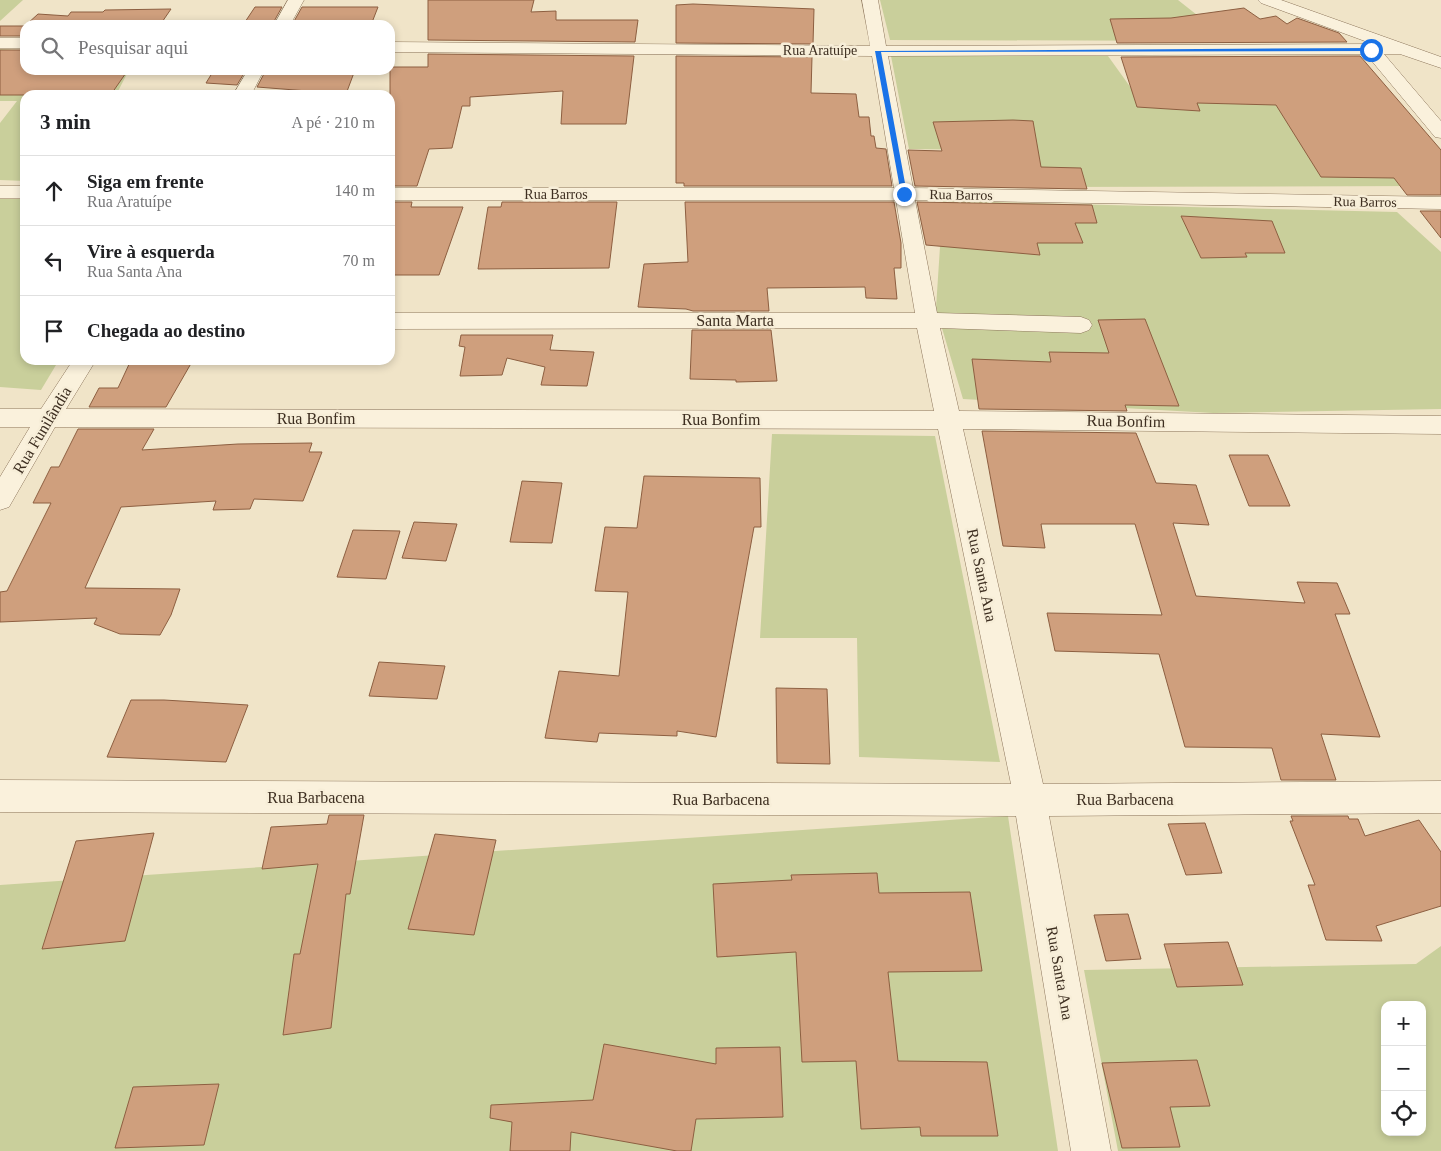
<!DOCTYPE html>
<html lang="pt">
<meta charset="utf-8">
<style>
body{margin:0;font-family:"Times New Roman",serif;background:#f6f6f6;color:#202124}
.controls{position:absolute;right:15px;bottom:15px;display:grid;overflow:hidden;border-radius:10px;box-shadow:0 2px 8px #0003}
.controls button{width:45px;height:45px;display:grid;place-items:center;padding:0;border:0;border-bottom:1px solid #e0e0e0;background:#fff;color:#202124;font:25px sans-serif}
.stop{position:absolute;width:15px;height:15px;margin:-11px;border:4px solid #1a73e8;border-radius:50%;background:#fff}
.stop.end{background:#1a73e8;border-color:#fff;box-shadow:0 1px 5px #0008}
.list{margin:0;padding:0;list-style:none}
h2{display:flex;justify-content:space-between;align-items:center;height:65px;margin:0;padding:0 20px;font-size:21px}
h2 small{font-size:16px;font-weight:400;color:#757577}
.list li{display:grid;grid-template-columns:32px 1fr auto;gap:15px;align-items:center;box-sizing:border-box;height:70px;padding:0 20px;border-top:1px solid #e0e0e0}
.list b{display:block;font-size:19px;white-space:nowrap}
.list p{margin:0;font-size:16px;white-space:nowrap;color:#757577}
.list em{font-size:16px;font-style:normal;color:#757577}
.icon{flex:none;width:28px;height:28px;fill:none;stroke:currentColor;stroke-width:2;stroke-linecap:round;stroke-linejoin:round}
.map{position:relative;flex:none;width:1441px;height:1151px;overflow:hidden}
.search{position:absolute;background:#fff;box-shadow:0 2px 8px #0003;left:20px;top:20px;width:375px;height:55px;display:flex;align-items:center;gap:12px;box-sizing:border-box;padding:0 18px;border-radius:15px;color:#757577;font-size:19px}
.panel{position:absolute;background:#fff;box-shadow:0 2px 8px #0003;left:20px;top:90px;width:375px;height:275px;border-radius:15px}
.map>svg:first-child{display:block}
.green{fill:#c9cf9b;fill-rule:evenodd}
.building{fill:#cf9f7d;stroke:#8d5f41}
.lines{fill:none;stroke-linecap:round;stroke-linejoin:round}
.minor-casing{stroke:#8d765c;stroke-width:1}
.minor{fill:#faf1dc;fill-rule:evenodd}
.route{fill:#1a73e8}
.labels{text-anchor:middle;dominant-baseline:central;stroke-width:5;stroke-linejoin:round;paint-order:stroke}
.far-street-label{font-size:14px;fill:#3d2e20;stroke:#f7eed8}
.street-label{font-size:16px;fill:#3d2e20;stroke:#f7eed8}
</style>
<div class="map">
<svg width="1441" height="1151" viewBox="0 0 1441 1151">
<rect width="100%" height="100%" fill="#f0e4c8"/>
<!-- green -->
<path class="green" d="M 0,0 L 23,0 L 0,21 Z
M 880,0 L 1178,0 L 1230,41 L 890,40 Z
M 0,49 L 20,50 L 25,70 L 129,70 L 116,95 L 25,95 L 25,181 L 0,180 L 0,123 L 17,101 L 0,101 Z
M 891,56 L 1108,56 L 1131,88 L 1242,81 L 1423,186 L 1039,187 L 993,150 L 909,149 Z
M 0,199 L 25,199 L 25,360 L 59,360 L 41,390 L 0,387 Z
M 943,201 L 1397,212 L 1441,252 L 1441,409 L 1213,413 L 963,399 L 936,308 Z
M 772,434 L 935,436 L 1000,762 L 859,757 L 857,638 L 760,638 Z
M 1008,816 L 1058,1151 L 0,1151 L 0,885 Z
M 1441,946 L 1441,1151 L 1118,1151 L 1084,970 L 1416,964 ZM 1385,1005 L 1422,1005 L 1422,1132 L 1385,1132 Z"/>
<!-- building -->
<path class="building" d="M 428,0 L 534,0 L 531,12 L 556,11 L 556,20 L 638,20 L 635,42 L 428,40 Z
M 693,4 L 814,9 L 813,44 L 676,43 L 676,5 Z
M 255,7 L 282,7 L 272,25 L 243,25 Z
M 302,7 L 378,7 L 371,25 L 292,25 Z
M 1244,8 L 1260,19 L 1276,16 L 1287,24 L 1297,18 L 1339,33 L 1347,42 L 1117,43 L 1110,19 L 1171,18 Z
M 171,9 L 160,25 L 26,25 L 38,14 L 68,16 L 71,12 L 103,12 L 105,10 Z
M 0,26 L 25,26 L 25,36 L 0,36 Z
M 0,50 L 25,50 L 25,70 L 128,70 L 112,93 L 102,93 L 101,95 L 0,95 Z
M 428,54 L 634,56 L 626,124 L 561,124 L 563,91 L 470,97 L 470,106 L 462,106 L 452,148 L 429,149 L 417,186 L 390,186 L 390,67 L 428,67 Z
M 676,56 L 812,57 L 811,93 L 856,94 L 859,117 L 869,117 L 871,136 L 874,136 L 876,148 L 886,149 L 892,186 L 684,186 L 684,183 L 676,183 Z
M 1360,56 L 1441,150 L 1441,195 L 1407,195 L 1394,178 L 1321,177 L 1276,105 L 1197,103 L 1200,111 L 1137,107 L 1121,57 Z
M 214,70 L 246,70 L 237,85 L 206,83 Z
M 266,70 L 355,70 L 346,94 L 257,87 Z
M 1013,120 L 1033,121 L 1041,167 L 1081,168 L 1087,189 L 915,186 L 908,150 L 942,151 L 933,122 Z
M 390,202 L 412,202 L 411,207 L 463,207 L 439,275 L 390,275 Z
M 502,202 L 617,202 L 609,268 L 478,269 L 488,207 L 501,207 Z
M 685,202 L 894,202 L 901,243 L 901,268 L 894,268 L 897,299 L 866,298 L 865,287 L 767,288 L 769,311 L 693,311 L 686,309 L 638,307 L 644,264 L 688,262 Z
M 917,202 L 1092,205 L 1097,223 L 1075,223 L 1083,243 L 1037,243 L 1040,255 L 926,245 Z
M 1420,211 L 1441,211 L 1441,238 Z
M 1181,216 L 1272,221 L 1285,253 L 1245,253 L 1247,257 L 1201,258 Z
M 1145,319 L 1179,406 L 1125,405 L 1127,411 L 979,409 L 972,359 L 1051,362 L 1049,352 L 1109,353 L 1098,320 Z
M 692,330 L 771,330 L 777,381 L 736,382 L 736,380 L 690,379 Z
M 461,335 L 553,335 L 550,350 L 594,352 L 587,386 L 541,385 L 545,367 L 507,358 L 502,375 L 460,376 L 465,347 L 459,346 Z
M 131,360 L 193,360 L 166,407 L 89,407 L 99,388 L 118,388 Z
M 78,429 L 154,429 L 142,450 L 238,444 L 312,443 L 309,452 L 322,452 L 303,501 L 254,499 L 250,509 L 213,510 L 216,501 L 121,507 L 85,588 L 180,589 L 171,615 L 160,635 L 120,634 L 94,624 L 97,618 L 0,622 L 0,592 L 7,591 L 51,503 L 33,503 L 51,467 L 59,467 Z
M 982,431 L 1136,433 L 1156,483 L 1196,485 L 1209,525 L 1173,523 L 1196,596 L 1305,603 L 1297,582 L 1337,583 L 1350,614 L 1335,614 L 1380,737 L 1321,734 L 1336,780 L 1281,780 L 1272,748 L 1185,747 L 1159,654 L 1055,651 L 1047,613 L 1162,615 L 1135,524 L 1041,524 L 1045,548 L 1003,546 Z
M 1229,455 L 1268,455 L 1290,506 L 1249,506 Z
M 644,476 L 760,478 L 761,527 L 754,527 L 716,737 L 677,731 L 677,736 L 599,733 L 597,742 L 545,738 L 559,671 L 619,676 L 628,592 L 595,591 L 605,527 L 637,528 Z
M 522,481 L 562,483 L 552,543 L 510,542 Z
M 414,522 L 457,524 L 446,561 L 402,558 Z
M 353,530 L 400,531 L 386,579 L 337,577 Z
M 379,662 L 445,666 L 437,699 L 369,696 Z
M 776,688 L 827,689 L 830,764 L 777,763 Z
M 131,700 L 164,700 L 248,705 L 226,762 L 107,757 Z
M 329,815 L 364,815 L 350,894 L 346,894 L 331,1028 L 283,1035 L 294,954 L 300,954 L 318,864 L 262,869 L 271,827 L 327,824 Z
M 1291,816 L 1348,816 L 1349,819 L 1358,819 L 1365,836 L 1419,820 L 1441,852 L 1441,906 L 1376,926 L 1382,941 L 1326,940 L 1308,885 L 1315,885 L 1290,821 L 1293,821 Z
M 1205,823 L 1222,873 L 1186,875 L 1168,824 Z
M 154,833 L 125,941 L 42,949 L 76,841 Z
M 435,834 L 496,840 L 474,935 L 408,929 Z
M 877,873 L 879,893 L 970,892 L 982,971 L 888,972 L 898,1061 L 987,1062 L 998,1136 L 921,1136 L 920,1127 L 861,1129 L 856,1061 L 802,1062 L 796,952 L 717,957 L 713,884 L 792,880 L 791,875 Z
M 1128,914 L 1141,959 L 1106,961 L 1094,915 Z
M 1228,942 L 1243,985 L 1177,987 L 1164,944 Z
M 604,1044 L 716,1064 L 716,1048 L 780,1047 L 783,1117 L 696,1119 L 691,1151 L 677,1151 L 571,1132 L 570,1151 L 510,1151 L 512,1122 L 490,1118 L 491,1105 L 593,1100 Z
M 1197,1060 L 1210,1106 L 1170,1107 L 1180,1147 L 1122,1148 L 1102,1063 Z
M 219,1084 L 204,1145 L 115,1148 L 133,1087 Z"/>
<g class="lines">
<!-- minor casing -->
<g class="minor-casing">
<path id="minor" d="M 288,0 L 304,0 L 290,25 L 274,25 Z
M 862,0 L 878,0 L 886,46 L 1373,44 L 1261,3 L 1258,0 L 1281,0 L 1441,57 L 1441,68 L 1400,54 L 1384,54 L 1441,121 L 1441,138 L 1435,137 L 1366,54 L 888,56 L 913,188 L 1441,197 L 1441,209 L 915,200 L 937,313 L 1081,317 L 1089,320 L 1092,325 L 1089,330 L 1081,333 L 940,328 L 959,411 L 1441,416 L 1441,434 L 963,429 L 1043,784 L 1441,781 L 1441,813 L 1049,816 L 1111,1151 L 1071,1151 L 1016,816 L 0,812 L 0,780 L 1011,784 L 938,429 L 55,427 L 9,507 L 0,510 L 0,477 L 30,427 L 0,427 L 0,409 L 41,409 L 73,360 L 96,360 L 66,409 L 934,411 L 917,328 L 390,329 L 390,313 L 915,313 L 896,200 L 390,200 L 390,188 L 894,188 L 872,56 L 390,52 L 390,42 L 870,46 Z
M 0,38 L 25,38 L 25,48 L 0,48 Z
M 248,70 L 264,70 L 251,95 L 233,95 Z
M 0,186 L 25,186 L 25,198 L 0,198 Z"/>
</g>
<!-- minor -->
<use href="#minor" class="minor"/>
</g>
<!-- route -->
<path class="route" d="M 1371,48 L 1373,51 L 881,52 L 907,194 L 904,196 L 901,194 L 875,51 Z"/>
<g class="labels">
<!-- far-street labels -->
<g class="far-street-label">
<text x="820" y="50">Rua Aratuípe</text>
<text x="556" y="194">Rua Barros</text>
<text transform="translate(961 195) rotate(1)">Rua Barros</text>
<text transform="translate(1365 202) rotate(1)">Rua Barros</text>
</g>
<!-- street labels -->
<g class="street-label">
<text x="735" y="320">Santa Marta</text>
<text x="316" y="418">Rua Bonfim</text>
<text x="721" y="419">Rua Bonfim</text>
<text transform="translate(1126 421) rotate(1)">Rua Bonfim</text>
<text transform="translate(42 430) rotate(-59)">Rua Funilândia</text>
<text transform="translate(982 575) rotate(78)">Rua Santa Ana</text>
<text x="316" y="797">Rua Barbacena</text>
<text x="721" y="799">Rua Barbacena</text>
<text x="1125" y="799">Rua Barbacena</text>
<text transform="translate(1060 973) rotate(80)">Rua Santa Ana</text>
</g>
</g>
</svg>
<div class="controls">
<button>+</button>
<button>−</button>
<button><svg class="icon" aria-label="locate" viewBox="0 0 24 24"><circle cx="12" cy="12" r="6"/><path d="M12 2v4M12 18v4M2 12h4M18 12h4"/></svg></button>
</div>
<div class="stop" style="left:1371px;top:50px"></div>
<div class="stop end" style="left:904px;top:194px"></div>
<div class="search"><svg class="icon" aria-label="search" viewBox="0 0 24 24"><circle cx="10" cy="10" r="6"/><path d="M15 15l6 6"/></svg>Pesquisar aqui</div>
<section class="panel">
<h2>3 min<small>A pé · 210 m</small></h2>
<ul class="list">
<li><svg class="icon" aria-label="ahead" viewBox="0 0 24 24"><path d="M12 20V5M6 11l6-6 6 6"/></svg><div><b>Siga em frente</b><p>Rua Aratuípe</p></div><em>140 m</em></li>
<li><svg class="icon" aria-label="left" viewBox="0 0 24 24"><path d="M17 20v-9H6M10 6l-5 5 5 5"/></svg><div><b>Vire à esquerda</b><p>Rua Santa Ana</p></div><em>70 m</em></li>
<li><svg class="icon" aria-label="arrive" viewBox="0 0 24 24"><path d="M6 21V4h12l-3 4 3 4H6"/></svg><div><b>Chegada ao destino</b></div></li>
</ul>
</section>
</div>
